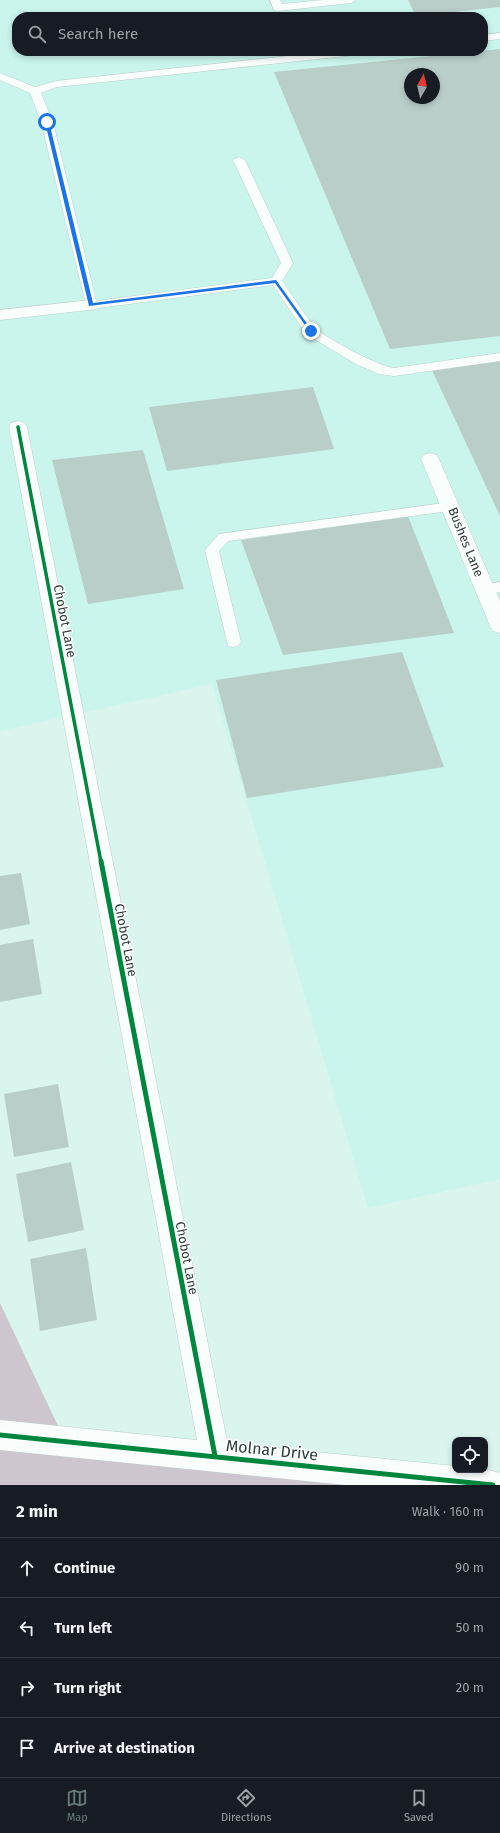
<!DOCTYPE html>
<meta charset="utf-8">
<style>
body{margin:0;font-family:"Fira Sans",sans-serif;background:#20242c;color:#f1f3f6}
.controls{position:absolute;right:12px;bottom:12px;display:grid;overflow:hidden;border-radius:8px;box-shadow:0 2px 6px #0003}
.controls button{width:36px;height:36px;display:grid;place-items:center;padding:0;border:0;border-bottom:1px solid #363941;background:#171b24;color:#f1f3f6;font:20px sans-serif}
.compass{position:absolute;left:404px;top:68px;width:36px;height:36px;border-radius:50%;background:#171b24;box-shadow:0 2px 6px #0003;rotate:8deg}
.stop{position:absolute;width:12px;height:12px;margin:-9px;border:3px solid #1a73e8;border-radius:50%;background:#fff}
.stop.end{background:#1a73e8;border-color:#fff;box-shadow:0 1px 4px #0008}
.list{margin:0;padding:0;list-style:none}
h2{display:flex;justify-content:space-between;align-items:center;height:52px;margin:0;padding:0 16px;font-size:17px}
h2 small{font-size:13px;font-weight:400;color:#9ea1a6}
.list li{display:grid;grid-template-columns:26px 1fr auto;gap:12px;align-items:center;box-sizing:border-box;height:60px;padding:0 16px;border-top:1px solid #363941}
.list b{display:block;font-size:15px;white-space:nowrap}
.list em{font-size:13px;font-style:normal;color:#9ea1a6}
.icon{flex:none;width:22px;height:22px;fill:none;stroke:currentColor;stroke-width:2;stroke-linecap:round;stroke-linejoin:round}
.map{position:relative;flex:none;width:500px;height:1485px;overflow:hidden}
.search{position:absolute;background:#171b24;box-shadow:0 2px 6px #0003;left:12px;right:12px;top:12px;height:44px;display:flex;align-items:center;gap:10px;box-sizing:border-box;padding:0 14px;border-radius:16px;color:#9ea1a6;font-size:15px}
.sheet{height:292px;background:#171b24}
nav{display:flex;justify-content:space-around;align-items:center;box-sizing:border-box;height:56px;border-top:1px solid #363941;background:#171b24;font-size:11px;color:#9ea1a6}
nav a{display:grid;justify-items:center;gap:2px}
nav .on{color:#687d79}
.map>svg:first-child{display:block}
.built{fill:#caf5ec;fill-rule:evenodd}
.forest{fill:#cec6ce}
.building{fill:#bacec9;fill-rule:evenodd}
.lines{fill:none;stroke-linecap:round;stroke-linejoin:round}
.lane-casing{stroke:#bcd1cc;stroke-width:1}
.street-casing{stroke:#bcd1cc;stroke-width:1}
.secondary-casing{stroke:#bcd1cc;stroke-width:1}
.lane{fill:#f9fdfc;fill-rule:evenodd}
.street{fill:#f9fdfc;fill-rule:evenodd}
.secondary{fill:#f9fdfc;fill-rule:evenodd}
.cycleway-far1-casing{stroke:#fff;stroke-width:6}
.cycleway-casing{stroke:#fff;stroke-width:8}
.cycleway-far1{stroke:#00873e;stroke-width:3.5}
.cycleway{stroke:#00873e;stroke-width:5}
.route{fill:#1a73e8}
.labels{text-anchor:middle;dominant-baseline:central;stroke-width:3;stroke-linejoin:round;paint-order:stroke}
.street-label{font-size:13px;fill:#2b3d3a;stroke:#fff}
.near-street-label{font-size:16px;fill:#2b3d3a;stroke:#fff}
</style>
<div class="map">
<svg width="500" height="1485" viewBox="0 0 500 1485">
<rect width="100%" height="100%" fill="#daf4ee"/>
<!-- built -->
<path class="built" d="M 0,0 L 500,0 L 500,1179 L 368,1208 L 212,684 L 0,731 ZM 17,17 L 483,17 L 483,51 L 17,51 ZM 410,74 L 434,74 L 434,98 L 410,98 Z"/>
<!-- forest -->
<path class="forest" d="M 0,1303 L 66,1443 L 498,1485 L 0,1485 Z"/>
<!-- building -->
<path class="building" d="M 408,0 L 500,0 L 500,7 L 416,16 Z
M 500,49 L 500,336 L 390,349 L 274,72 ZM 410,74 L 434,74 L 434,98 L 410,98 Z
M 500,359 L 500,516 L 431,368 Z
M 313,387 L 334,449 L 167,471 L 149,407 Z
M 143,450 L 184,589 L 88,604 L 52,460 Z
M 408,516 L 454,633 L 283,655 L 241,540 Z
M 402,652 L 444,767 L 247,798 L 216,680 Z
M 21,873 L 30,924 L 0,930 L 0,876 Z
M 33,939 L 42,994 L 0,1002 L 0,945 Z
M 58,1084 L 69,1147 L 14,1157 L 4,1094 Z
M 71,1162 L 84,1230 L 28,1242 L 16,1174 Z
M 86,1248 L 97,1320 L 40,1331 L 30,1259 Z"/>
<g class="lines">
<!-- lane casing -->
<g class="lane-casing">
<path id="lane" d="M 270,0 L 280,0 L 282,4 L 323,0 L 356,0 L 351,3 L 278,11 L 274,10 Z
M 500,33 L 500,39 L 483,41 L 483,35 Z
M 334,51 L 369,51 L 364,54 L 57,87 L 41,93 L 53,122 L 96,301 L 272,278 L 281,263 L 233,160 L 239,157 L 245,160 L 293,263 L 282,281 C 293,296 303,313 315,327 C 323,337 380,367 394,368 L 500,353 L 500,361 L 394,376 L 379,374 L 356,364 L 306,334 L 273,285 L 91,309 L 87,308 L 41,122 L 30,93 L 0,80 L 0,73 L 35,87 L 56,81 Z
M 451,502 L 456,504 L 458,507 L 456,510 L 228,541 L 219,551 L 241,642 L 238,646 L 233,647 L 228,646 L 205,550 L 219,534 Z
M 500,582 L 500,592 L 485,595 L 480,594 L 478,590 L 480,586 Z"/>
</g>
<!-- street casing -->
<g class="street-casing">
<path id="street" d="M 91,300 L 97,301 L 100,305 L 97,309 L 0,320 L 0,310 Z
M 18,421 L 25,423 L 27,427 L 230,1456 L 225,1466 L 215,1471 L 205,1466 L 200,1456 L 9,427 L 11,423 Z
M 430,453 L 437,455 L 439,459 L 500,601 L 500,633 L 493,631 L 490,626 L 421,459 L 423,455 Z"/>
</g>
<!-- secondary casing -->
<g class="secondary-casing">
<path id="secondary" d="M 0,1420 L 455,1466 L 455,1470 L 485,1469 L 500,1473 L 500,1485 L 346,1485 L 0,1450 Z"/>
</g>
<!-- lane -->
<use href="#lane" class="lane"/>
<!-- street -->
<use href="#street" class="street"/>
<!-- secondary -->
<use href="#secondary" class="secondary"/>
<!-- cycleway-far1 casing -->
<g class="cycleway-far1-casing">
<path id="cycleway-far1" d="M 18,427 L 101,862"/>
</g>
<!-- cycleway casing -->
<g class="cycleway-casing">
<path id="cycleway" d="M 101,861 L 215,1456
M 0,1435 L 493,1485"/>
</g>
<!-- cycleway-far1 -->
<use href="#cycleway-far1" class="cycleway-far1"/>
<!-- cycleway -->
<use href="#cycleway" class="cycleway"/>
</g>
<!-- route -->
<path class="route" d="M 47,120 L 49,122 L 93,303 L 276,280 L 313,332 L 310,332 L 275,283 L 89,306 L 45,122 Z"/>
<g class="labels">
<!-- street labels -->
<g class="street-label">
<text transform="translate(466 542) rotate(68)">Bushes Lane</text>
<text transform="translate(65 621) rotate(79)">Chobot Lane</text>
<text transform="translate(126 940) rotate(79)">Chobot Lane</text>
<text transform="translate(187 1258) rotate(79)">Chobot Lane</text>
</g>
<!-- near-street labels -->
<g class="near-street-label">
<text transform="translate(272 1450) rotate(6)">Molnar Drive</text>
</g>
</g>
</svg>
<div class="controls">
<button><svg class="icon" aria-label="locate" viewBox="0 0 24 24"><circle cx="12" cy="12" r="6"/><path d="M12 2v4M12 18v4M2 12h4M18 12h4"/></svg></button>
</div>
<svg class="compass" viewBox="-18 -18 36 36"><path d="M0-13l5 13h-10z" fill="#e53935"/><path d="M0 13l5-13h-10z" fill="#9ea1a6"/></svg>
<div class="stop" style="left:47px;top:122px"></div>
<div class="stop end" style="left:311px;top:331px"></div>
<div class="search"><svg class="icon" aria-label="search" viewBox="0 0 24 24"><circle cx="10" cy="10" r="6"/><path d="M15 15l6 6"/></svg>Search here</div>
</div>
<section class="sheet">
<h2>2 min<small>Walk · 160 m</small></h2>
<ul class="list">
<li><svg class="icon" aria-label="ahead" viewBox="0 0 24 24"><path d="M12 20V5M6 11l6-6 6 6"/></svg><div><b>Continue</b></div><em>90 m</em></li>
<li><svg class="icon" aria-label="left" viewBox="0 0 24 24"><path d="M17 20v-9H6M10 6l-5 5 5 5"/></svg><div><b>Turn left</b></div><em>50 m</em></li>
<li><svg class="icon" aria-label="right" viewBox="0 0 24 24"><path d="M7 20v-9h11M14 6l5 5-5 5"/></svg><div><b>Turn right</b></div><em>20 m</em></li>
<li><svg class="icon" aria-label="arrive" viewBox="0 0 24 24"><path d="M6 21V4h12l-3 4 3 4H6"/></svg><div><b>Arrive at destination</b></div></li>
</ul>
</section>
<nav>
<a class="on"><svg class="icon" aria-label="map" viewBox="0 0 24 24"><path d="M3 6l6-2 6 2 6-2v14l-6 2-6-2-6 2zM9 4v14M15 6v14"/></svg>Map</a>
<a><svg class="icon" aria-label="directions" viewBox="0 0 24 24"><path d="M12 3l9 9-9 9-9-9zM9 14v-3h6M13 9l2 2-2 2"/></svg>Directions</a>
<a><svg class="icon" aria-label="saved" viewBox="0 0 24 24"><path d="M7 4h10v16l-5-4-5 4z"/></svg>Saved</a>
</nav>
